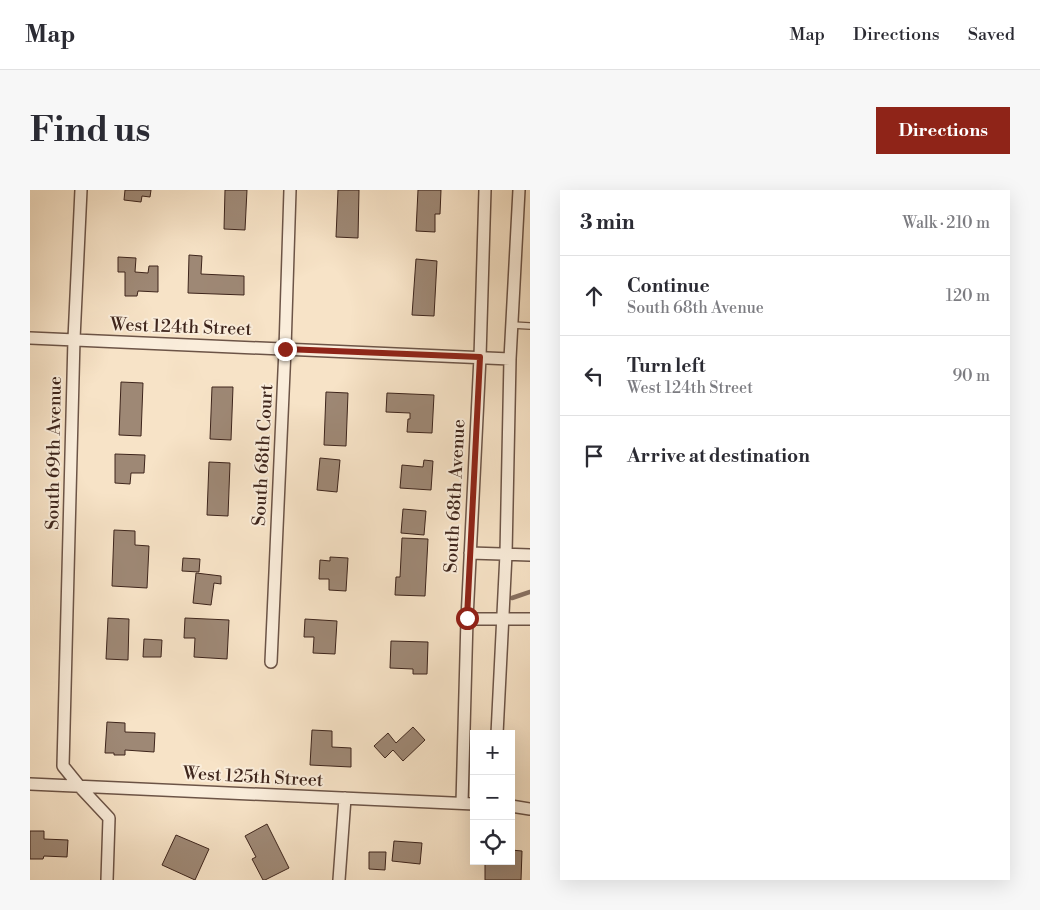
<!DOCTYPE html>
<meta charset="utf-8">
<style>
body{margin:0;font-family:"Libre Bodoni",serif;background:#f7f7f7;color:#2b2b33}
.controls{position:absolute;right:15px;bottom:15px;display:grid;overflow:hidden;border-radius:0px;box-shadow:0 5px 20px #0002}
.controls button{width:45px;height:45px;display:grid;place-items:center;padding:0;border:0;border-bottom:1px solid #e1e1e2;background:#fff;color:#2b2b33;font:25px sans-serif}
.stop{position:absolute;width:15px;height:15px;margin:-11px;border:4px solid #8f2418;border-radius:50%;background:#fff}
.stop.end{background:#8f2418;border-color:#fff;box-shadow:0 1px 5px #0008}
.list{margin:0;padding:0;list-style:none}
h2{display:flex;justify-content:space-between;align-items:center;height:65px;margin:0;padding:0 20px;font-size:21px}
h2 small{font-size:16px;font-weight:400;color:#7c7c81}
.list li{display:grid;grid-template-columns:32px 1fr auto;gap:15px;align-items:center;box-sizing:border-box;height:80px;padding:0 20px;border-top:1px solid #e1e1e2}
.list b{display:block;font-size:19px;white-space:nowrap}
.list p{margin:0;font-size:16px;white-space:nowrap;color:#7c7c81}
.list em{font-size:16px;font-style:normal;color:#7c7c81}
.icon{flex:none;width:28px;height:28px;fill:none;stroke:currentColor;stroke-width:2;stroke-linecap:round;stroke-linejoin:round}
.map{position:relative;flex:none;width:500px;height:690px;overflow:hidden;border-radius:0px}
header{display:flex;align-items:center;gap:30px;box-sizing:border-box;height:70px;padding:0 25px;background:#fff;border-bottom:1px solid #e1e1e2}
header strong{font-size:24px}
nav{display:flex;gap:28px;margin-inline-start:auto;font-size:18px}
.intro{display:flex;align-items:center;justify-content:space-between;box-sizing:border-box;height:120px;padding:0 30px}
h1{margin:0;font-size:35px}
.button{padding:12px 22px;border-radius:0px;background:#8f2418;color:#fff;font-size:18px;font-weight:700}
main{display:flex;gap:30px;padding:0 30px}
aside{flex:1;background:#fff;border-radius:0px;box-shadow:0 5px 20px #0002}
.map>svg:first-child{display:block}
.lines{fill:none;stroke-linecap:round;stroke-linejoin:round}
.stream{stroke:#877060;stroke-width:4.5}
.building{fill:#9e8875;stroke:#3e251c}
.service-casing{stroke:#6c5447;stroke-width:8}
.minor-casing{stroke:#6c5447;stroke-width:14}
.service{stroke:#faeddb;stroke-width:5.5}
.minor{stroke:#faeddb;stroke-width:11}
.route{stroke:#8f2418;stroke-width:6}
.labels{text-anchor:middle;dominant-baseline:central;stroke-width:4;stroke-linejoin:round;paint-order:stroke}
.street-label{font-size:18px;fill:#3e251c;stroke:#faeddb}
</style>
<header>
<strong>Map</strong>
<nav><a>Map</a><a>Directions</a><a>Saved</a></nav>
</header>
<div class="intro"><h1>Find us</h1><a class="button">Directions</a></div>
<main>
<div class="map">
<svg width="500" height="690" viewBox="0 0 500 690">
<rect width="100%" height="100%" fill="#f7e3c7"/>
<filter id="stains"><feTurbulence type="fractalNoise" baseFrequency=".004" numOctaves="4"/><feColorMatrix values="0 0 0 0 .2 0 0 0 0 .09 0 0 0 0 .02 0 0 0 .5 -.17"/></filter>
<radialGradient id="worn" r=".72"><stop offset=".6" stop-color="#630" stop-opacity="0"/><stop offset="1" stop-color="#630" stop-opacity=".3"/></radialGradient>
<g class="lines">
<!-- stream -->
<path class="stream" d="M 482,408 L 500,402"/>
</g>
<!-- building -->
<path class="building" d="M 95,0 L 121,0 L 120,7 L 112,6 L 111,12 L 94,10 Z
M 195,0 L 217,0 L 215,40 L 194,39 Z
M 308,0 L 329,0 L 328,48 L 306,47 Z
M 388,0 L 411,0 L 410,24 L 405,24 L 405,42 L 386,41 Z
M 159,65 L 172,66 L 171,84 L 214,86 L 214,105 L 158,103 Z
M 88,67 L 106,68 L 105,82 L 118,83 L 119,76 L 128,76 L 128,102 L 108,101 L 107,106 L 95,106 L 95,82 L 88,82 Z
M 386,69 L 407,71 L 404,126 L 382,125 Z
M 91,192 L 113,193 L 111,246 L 89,245 Z
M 182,197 L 203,197 L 201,250 L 180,249 Z
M 296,202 L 318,203 L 316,256 L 294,255 Z
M 357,203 L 404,205 L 402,243 L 377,242 L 378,229 L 380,229 L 380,223 L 356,222 Z
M 85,264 L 115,265 L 114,283 L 101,283 L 100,294 L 85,293 Z
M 290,268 L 310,270 L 307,302 L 287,300 Z
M 394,270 L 403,271 L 401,300 L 370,298 L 372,275 L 393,277 Z
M 179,272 L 200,273 L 198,326 L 177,325 Z
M 373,319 L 396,321 L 394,345 L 371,343 Z
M 84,340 L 105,341 L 105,355 L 119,356 L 117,398 L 82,396 Z
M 372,348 L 398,349 L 395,406 L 365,405 L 366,387 L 370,387 Z
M 300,367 L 318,368 L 316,401 L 299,400 L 299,389 L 289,389 L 290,370 L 300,371 Z
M 153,368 L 170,369 L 169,382 L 152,381 Z
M 166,383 L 191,386 L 191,394 L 184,393 L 181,415 L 163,413 Z
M 78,428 L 99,429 L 98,470 L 76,469 Z
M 155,428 L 199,430 L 197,469 L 164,467 L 165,448 L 154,448 Z
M 275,429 L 307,431 L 305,464 L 283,463 L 284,447 L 274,447 Z
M 114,449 L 132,450 L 131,467 L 113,467 Z
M 361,451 L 398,452 L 397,484 L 383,484 L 383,479 L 360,478 Z
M 77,532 L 95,533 L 95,542 L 125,543 L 124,562 L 95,560 L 95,565 L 84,565 L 84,563 L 75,563 Z
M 383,537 L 395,550 L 373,571 L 363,560 L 355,568 L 344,556 L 358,543 L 366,553 Z
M 282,540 L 302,541 L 302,557 L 321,558 L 321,577 L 280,575 Z
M 237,634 L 259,678 L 235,690 L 233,690 L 222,669 L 226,667 L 215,646 Z
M 0,641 L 14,641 L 14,649 L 38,650 L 37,667 L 14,666 L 13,669 L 0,669 Z
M 146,645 L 179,659 L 165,690 L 132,675 Z
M 364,651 L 392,653 L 390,674 L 362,671 Z
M 481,660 L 492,661 L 491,690 L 455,690 L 455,671 L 481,671 Z
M 339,662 L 356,662 L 355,680 L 339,679 Z"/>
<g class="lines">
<!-- service casing -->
<g class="service-casing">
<path id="service" d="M 482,135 L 500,136"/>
</g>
<!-- minor casing -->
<g class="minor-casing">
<path id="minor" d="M 51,0 L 44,149 L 33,576 L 50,597 L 79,628 L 77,690
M 0,148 L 480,169
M 440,363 L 500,365
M 437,429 L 500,429
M 241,472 L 255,159 L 260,0
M 467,544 L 476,364 L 480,169 L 489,0
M 0,594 L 444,614
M 432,613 L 437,429 L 450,167 L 455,0
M 481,616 L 500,619
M 309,690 L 315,608"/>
</g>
<!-- service -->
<use href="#service" class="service"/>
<!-- minor -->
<use href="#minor" class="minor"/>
</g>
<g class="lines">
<!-- route -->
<path class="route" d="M 255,159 L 450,167 L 437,428"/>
</g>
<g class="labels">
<!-- street labels -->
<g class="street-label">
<text transform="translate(151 137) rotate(2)">West 124th Street</text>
<text transform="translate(24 263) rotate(-89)">South 69th Avenue</text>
<text transform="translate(233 265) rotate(-87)">South 68th Court</text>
<text transform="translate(425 306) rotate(-87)">South 68th Avenue</text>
<text transform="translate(223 587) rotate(3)">West 125th Street</text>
</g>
</g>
<rect width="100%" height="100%" filter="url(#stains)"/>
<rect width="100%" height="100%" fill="url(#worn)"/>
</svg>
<div class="controls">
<button>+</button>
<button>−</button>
<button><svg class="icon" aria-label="locate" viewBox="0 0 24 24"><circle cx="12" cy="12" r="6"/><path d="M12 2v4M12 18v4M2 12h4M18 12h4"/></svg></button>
</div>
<div class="stop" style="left:437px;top:428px"></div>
<div class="stop end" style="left:255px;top:159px"></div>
</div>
<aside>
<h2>3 min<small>Walk · 210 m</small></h2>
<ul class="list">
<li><svg class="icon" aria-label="ahead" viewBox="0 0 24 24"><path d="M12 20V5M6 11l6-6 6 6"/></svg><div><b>Continue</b><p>South 68th Avenue</p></div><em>120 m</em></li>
<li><svg class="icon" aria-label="left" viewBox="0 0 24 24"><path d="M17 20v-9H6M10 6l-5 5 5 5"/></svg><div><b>Turn left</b><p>West 124th Street</p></div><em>90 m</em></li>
<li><svg class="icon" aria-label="arrive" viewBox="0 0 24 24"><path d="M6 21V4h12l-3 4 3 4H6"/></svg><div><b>Arrive at destination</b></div></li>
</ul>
</aside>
</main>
